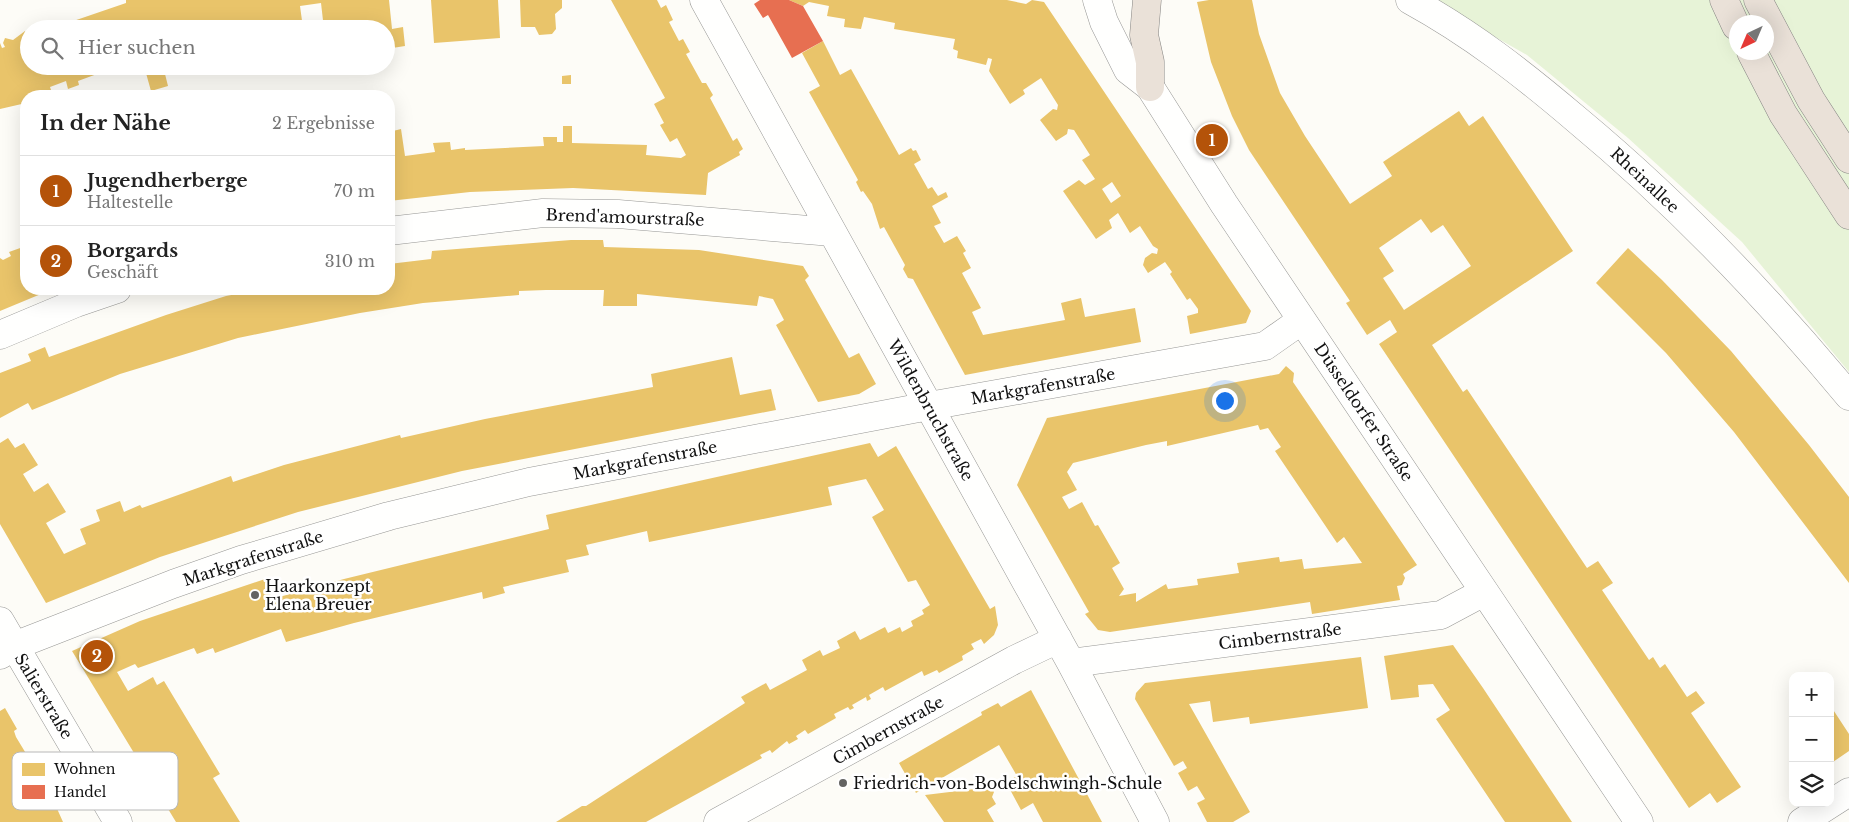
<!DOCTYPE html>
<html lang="de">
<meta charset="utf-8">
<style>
body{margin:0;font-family:"Libre Baskerville",serif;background:#f2f2f2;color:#222}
.controls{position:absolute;right:15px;bottom:15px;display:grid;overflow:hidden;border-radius:10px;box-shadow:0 5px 20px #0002}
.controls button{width:45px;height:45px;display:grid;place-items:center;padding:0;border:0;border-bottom:1px solid #e0e0e0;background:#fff;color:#222;font:25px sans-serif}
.compass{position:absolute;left:1729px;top:15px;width:45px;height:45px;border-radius:50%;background:#fff;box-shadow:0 5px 20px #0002;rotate:224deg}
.you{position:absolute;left:1224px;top:400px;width:18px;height:18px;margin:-12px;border:4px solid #fff;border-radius:50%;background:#1a73e8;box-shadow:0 0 0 8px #1a73e833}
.badge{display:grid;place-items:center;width:32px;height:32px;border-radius:50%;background:#b45309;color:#fff;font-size:16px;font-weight:700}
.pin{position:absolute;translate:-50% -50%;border:2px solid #fff;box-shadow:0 1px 5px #0006}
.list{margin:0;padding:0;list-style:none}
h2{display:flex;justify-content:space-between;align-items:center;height:65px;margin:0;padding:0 20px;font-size:21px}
h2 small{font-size:16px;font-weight:400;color:#767676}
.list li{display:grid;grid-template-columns:32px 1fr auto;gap:15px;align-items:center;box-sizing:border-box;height:70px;padding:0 20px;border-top:1px solid #e0e0e0}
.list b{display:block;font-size:19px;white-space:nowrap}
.list p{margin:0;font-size:16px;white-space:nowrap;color:#767676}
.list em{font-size:16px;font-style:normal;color:#767676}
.icon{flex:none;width:28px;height:28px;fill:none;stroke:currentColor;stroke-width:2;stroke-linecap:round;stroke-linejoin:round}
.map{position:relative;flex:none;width:1849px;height:822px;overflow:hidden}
.search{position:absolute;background:#fff;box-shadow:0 5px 20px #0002;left:20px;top:20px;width:375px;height:55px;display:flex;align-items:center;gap:12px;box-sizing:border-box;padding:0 18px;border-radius:28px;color:#767676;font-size:19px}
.panel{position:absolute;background:#fff;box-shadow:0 5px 20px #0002;left:20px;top:90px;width:375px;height:205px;border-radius:20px}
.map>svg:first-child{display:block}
.green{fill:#e7f3d7;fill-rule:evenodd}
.homes{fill:#e9c46a;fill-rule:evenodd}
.shops{fill:#e76f51}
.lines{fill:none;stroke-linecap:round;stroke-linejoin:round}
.minor-casing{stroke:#979795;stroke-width:29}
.highway-casing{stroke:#858482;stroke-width:29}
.minor{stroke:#fffffe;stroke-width:28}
.highway{stroke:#eae1d8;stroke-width:28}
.poi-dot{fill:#646362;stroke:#fff;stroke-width:2}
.labels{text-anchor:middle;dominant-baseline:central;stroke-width:5;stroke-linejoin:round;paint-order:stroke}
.street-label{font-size:16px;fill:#111;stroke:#fff}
.poi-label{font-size:16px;fill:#111;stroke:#fff;text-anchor:start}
.key{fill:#fff;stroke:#b8b8b8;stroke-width:1}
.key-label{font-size:14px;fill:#111}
</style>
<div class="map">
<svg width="1849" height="822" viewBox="0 0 1849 822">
<rect width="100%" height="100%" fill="#fdfcf7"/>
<!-- green -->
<path class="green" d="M 1430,0 L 1849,0 L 1849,372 L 1742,242 L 1628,138 L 1527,55 ZM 1736,22 L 1766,22 L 1766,52 L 1736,52 Z"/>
<!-- homes -->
<path class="homes" d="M 126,0 L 389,0 L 392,29 L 403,27 L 405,46 L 386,49 L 386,29 L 324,29 L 321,3 L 300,6 L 303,28 L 298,29 L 50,29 L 126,3 Z
M 431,0 L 498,0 L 500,38 L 434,43 Z
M 520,0 L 562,0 L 562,8 L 555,14 L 556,29 L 552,34 L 539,35 L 535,27 L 521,27 Z
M 611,0 L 657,0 L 661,8 L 666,5 L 673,20 L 669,22 L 679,41 L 683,39 L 690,52 L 686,54 L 702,83 L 706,83 L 713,95 L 710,98 L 733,141 L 737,138 L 743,149 L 739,152 L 740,155 L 708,173 L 706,195 L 573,188 L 470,192 L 389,201 L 389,132 L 401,129 L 405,156 L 435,152 L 433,143 L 450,142 L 451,150 L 465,148 L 465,150 L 544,146 L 543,137 L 557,137 L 557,142 L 563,142 L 563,126 L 572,126 L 572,143 L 647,145 L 646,155 L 681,158 L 686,155 L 677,138 L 670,142 L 660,125 L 664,123 L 654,104 L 665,98 Z
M 789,0 L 1007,0 L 1026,4 L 1032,0 L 1044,2 L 1251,311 L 1246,323 L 1190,334 L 1187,316 L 1198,313 L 1198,309 L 1190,298 L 1187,300 L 1170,274 L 1172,272 L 1165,262 L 1148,273 L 1143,265 L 1145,258 L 1152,253 L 1157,254 L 1158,249 L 1153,246 L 1140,226 L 1130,233 L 1118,213 L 1109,220 L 1112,228 L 1096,239 L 1063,191 L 1079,180 L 1085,185 L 1095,179 L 1082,160 L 1090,155 L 1074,130 L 1068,129 L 1067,134 L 1056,141 L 1040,120 L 1053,109 L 1057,110 L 1058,105 L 1041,78 L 1023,90 L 1025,94 L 1010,104 L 989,71 L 992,59 L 988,58 L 986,65 L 957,58 L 958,51 L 953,49 L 955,39 L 894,29 L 895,23 L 864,17 L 861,29 L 844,27 L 845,19 L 827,16 L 829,6 L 809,2 L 803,6 ZM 1112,182 L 1121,196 L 1111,203 L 1102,189 Z
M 1209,0 L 1252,0 L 1259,34 L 1280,93 L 1305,136 L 1350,204 L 1392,176 L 1383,162 L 1459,111 L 1469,126 L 1483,116 L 1573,251 L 1432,345 L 1463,392 L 1467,389 L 1587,568 L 1598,561 L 1613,583 L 1602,590 L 1649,660 L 1653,657 L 1660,668 L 1665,664 L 1687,697 L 1696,691 L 1705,703 L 1691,713 L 1741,787 L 1717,803 L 1710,793 L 1689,808 L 1379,344 L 1397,332 L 1390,320 L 1367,335 L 1346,303 L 1350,301 L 1249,150 L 1232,116 L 1211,62 L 1197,2 ZM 1421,219 L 1431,233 L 1443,225 L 1471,266 L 1404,310 L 1383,278 L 1394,271 L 1379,248 Z
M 25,31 L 29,38 L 29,66 L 116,67 L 78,81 L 79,85 L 68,89 L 66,81 L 50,87 L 52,93 L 44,96 L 26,96 L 26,103 L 0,109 L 0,43 L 2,48 L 5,47 L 3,43 L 5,38 L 13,40 Z
M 823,41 L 840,75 L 851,69 L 899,155 L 911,148 L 913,151 L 916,150 L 921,160 L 914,164 L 928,189 L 932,187 L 938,196 L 946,192 L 948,197 L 932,206 L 941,223 L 934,226 L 944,243 L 957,236 L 966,251 L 963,253 L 971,268 L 962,273 L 981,308 L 972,312 L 983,335 L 1065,320 L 1061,303 L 1081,298 L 1085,317 L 1135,308 L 1141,342 L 965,375 L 913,279 L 908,278 L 903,269 L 905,265 L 884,227 L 880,229 L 872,204 L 863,191 L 861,192 L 856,182 L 858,180 L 857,178 L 809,92 L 820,86 L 802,53 Z
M 144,66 L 163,66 L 168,86 L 151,91 Z
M 270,66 L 291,66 L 289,70 L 277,73 Z
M 571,75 L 571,84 L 562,84 L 562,76 Z
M 26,237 L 26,289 L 53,289 L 0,311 L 0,258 L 3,260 L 11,256 L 9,252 L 23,247 L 20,241 Z
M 571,240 L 603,240 L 604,247 L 699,250 L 803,266 L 809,276 L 805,280 L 849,358 L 859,353 L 876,384 L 859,394 L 818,402 L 776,325 L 784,320 L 773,299 L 759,296 L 757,306 L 637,294 L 637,306 L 603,306 L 604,290 L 546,290 L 519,291 L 519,295 L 423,303 L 360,313 L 238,338 L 120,374 L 32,410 L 28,403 L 0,418 L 0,373 L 31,361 L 28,354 L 45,347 L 49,357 L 166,315 L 226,296 L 262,289 L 389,289 L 389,264 L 431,259 L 432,251 Z
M 1628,248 L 1662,280 L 1731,351 L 1809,445 L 1849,497 L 1849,583 L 1734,432 L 1666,353 L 1596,283 Z
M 732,357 L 740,395 L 771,389 L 776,410 L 462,471 L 298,512 L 160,557 L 46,603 L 0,524 L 0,443 L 8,438 L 15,448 L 24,443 L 38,465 L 23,474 L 34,492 L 48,483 L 66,512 L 46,523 L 64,554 L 86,544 L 80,529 L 100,521 L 96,510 L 120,501 L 124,512 L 140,505 L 142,508 L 231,476 L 233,482 L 284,465 L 400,435 L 401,438 L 485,419 L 653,387 L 651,374 Z
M 1286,366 L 1294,373 L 1293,382 L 1417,565 L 1403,574 L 1405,578 L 1402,585 L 1397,586 L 1400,600 L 1312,614 L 1310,602 L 1110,632 L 1098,630 L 1085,614 L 1089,612 L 1017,485 L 1047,418 L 1279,374 ZM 1258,425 L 1260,430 L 1268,428 L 1281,447 L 1275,451 L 1337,543 L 1344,537 L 1362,563 L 1304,569 L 1302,559 L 1280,562 L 1279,557 L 1237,563 L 1239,573 L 1197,579 L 1198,585 L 1168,589 L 1166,584 L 1136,602 L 1136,593 L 1119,596 L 1124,589 L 1112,568 L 1120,563 L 1098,525 L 1095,526 L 1082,502 L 1069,509 L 1062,497 L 1077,490 L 1067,472 L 1073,463 L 1146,445 L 1167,441 L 1167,446 Z
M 870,443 L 878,457 L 896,446 L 990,609 L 995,606 L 998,625 L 994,635 L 984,644 L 981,639 L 971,644 L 974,649 L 962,656 L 963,660 L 939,673 L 937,670 L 924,676 L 922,671 L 885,691 L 883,687 L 869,695 L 871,699 L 867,701 L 866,697 L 852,705 L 854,708 L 850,710 L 848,707 L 834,714 L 836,718 L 808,734 L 805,730 L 796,736 L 798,739 L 789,744 L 787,741 L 772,753 L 770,750 L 760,755 L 762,758 L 646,822 L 556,822 L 582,806 L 586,806 L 745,703 L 741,697 L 766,683 L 770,690 L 807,670 L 802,660 L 820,650 L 823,656 L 840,648 L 837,641 L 855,631 L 860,640 L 885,627 L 888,633 L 900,627 L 902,632 L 913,626 L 911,621 L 924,614 L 922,610 L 930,605 L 916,580 L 908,582 L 872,517 L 884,510 L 866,479 L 828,487 L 832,505 L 649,542 L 647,531 L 586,545 L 589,555 L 566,560 L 569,572 L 503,587 L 505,593 L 483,599 L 482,592 L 354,623 L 286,642 L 281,629 L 215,653 L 213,648 L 197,654 L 194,648 L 138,668 L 135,664 L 117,672 L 128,691 L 153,677 L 157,685 L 164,681 L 220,774 L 213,778 L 240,822 L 176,822 L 72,651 L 140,621 L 265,579 L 272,599 L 344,579 L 549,529 L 546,515 Z
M 1453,645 L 1483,688 L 1572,822 L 1505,822 L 1436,719 L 1450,710 L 1433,684 L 1418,685 L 1419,697 L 1391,700 L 1384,656 Z
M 1361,657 L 1368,708 L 1250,724 L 1249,717 L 1213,722 L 1210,701 L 1189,704 L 1250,812 L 1233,822 L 1207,822 L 1197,803 L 1205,799 L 1197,786 L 1188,791 L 1178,773 L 1187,768 L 1183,761 L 1174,766 L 1135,699 L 1136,693 L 1145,683 Z
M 1031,690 L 1102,822 L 1043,822 L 1033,803 L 1021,810 L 1006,782 L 1017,776 L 999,745 L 916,793 L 899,763 L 982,715 L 981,712 L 998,703 L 1001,707 Z
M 1830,705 L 1849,734 L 1849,751 L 1830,764 Z
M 5,708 L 17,729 L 14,731 L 16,737 L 50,793 L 63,822 L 0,822 L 0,711 Z
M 991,787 L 994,792 L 992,797 L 996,804 L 987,810 L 994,822 L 944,822 L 925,795 Z"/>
<!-- shops -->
<path class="shops" d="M 789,0 L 803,6 L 823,41 L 792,58 L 768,15 L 763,18 L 754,4 L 760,0 Z"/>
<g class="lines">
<!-- minor casing -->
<g class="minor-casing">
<path id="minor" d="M 704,0 L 1071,663 L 1155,822
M 1097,0 L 1104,22 L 1128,70 L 1150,87 L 1224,204 L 1639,822
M 1410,0 C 1472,34 1523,74 1576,119 C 1676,202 1766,296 1849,396
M 389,231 L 543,213 L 618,214 L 832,232
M 0,335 L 76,303 L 117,289
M 0,621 L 118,822
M 0,655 L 14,646 L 173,584 L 241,560 L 389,516 L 529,482 L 929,406 L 1265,346 L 1302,320
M 1071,663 L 1441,615 L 1484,592
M 718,822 L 1014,660 L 1058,639
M 1802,822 L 1849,792"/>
</g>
<!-- highway casing -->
<g class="highway-casing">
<path id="highway" d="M 1147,0 L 1144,35 L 1150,62 L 1150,87
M 1724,0 L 1736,26
M 1758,0 L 1811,100 L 1849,159
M 1751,52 L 1783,114 L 1849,215"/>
</g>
<!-- minor -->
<use href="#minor" class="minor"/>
<!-- highway -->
<use href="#highway" class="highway"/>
</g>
<!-- markers -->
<g class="poi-dot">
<circle cx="255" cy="595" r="5"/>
<circle cx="843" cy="783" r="5"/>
</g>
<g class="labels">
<!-- street labels -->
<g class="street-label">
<text transform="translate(1645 180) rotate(43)">Rheinallee</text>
<text transform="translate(625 217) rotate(2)">Brend'amourstraße</text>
<text transform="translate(1043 386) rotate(-10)">Markgrafenstraße</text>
<text transform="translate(931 410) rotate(61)">Wildenbruchstraße</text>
<text transform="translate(1364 412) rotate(56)">Düsseldorfer Straße</text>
<text transform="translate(645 460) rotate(-11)">Markgrafenstraße</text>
<text transform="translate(253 558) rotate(-18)">Markgrafenstraße</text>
<text transform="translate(1280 636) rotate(-7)">Cimbernstraße</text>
<text transform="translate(44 696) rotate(59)">Salierstraße</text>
<text transform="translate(888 730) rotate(-29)">Cimbernstraße</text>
</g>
<!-- poi labels -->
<g class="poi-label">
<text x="265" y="586">Haarkonzept<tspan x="265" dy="18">Elena Breuer</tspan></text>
<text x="853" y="783">Friedrich-von-Bodelschwingh-Schule</text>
</g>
</g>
<!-- legend -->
<rect x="12" y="752" width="166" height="58" rx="8" class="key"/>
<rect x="22" y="763" width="23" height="13" fill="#e9c46a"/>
<rect x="22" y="785" width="23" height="14" fill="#e76f51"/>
<g class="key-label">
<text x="54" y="774">Wohnen</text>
<text x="54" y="797">Handel</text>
</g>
</svg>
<div class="controls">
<button>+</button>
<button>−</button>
<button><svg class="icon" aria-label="layers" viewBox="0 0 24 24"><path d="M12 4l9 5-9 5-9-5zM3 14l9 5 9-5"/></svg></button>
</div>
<svg class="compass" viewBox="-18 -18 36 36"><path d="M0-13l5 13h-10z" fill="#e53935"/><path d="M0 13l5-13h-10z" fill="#767676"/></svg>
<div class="you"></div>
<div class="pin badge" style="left:1212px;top:140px">1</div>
<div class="pin badge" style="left:97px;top:656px">2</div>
<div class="search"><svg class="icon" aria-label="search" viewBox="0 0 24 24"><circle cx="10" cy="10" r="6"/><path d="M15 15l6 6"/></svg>Hier suchen</div>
<section class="panel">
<h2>In der Nähe<small>2 Ergebnisse</small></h2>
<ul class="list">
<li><span class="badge">1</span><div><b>Jugendherberge</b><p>Haltestelle</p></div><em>70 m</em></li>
<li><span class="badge">2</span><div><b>Borgards</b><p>Geschäft</p></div><em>310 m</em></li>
</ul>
</section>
</div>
